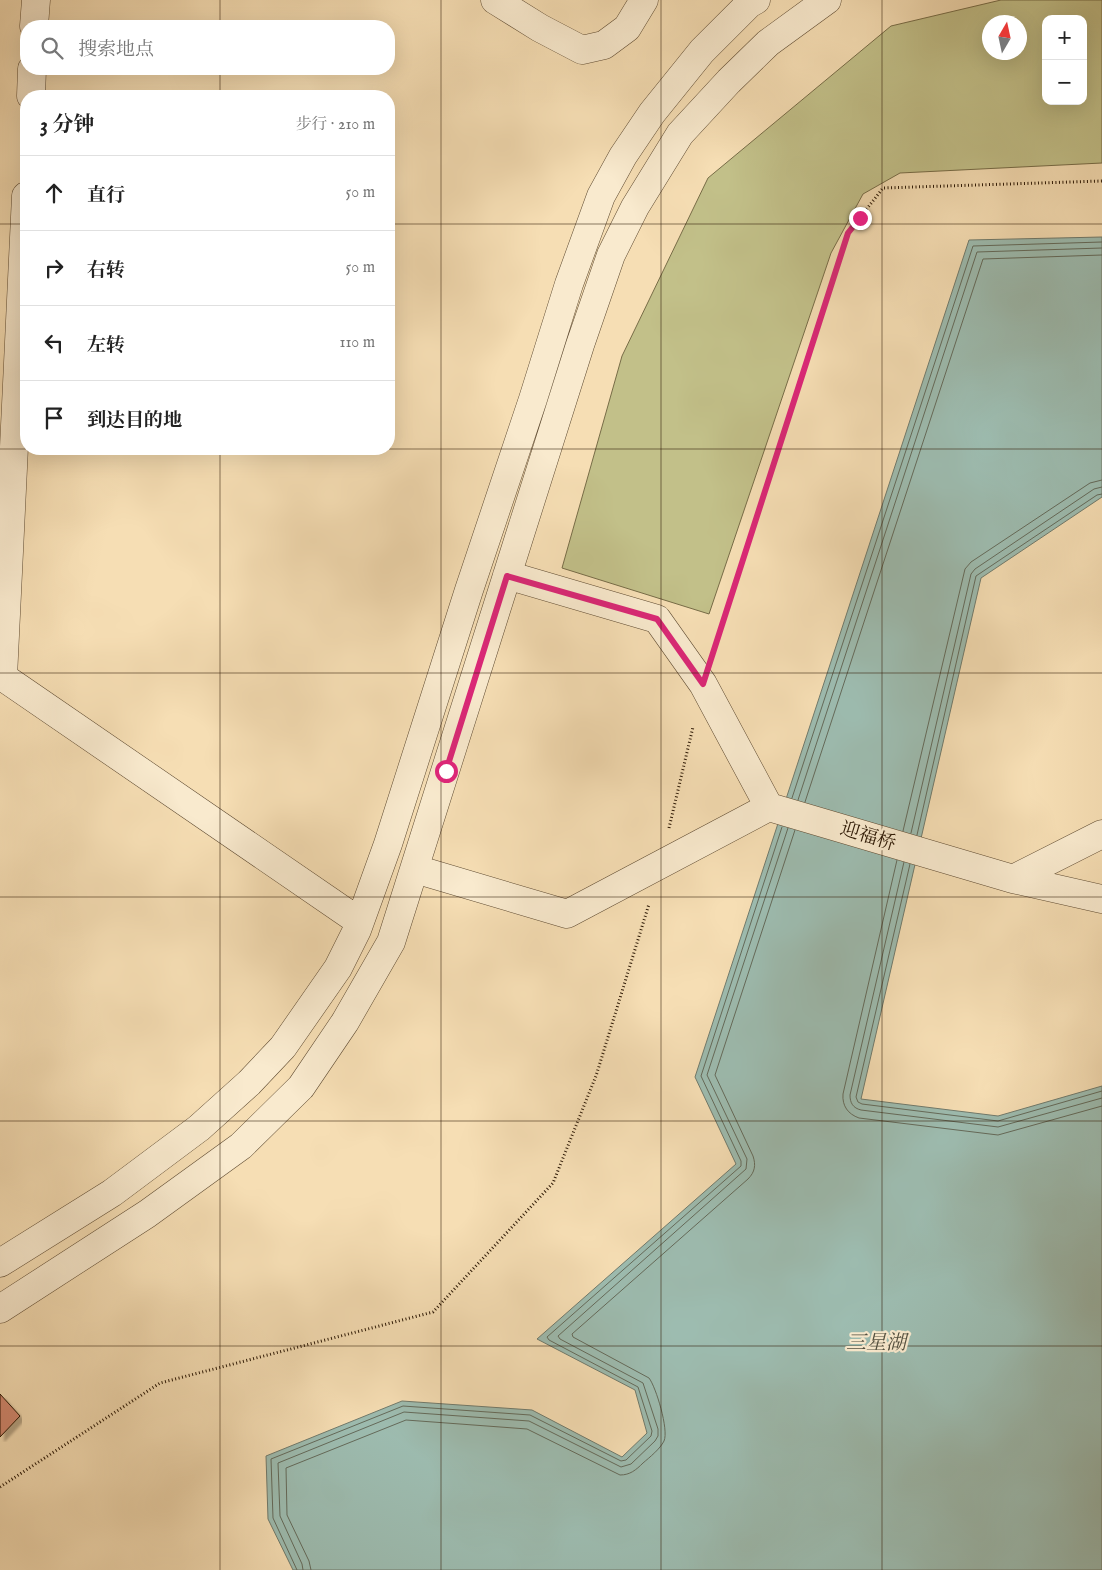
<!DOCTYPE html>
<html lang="zh">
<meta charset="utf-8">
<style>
body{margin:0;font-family:"IM FELL English","Noto Serif SC",serif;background:#f2f2f2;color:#222}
.controls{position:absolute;right:15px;top:15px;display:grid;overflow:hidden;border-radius:10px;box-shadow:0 5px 20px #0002}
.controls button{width:45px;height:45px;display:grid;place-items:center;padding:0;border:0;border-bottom:1px solid #e0e0e0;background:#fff;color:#222;font:25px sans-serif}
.compass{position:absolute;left:982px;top:15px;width:45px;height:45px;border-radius:50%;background:#fff;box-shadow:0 5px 20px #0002;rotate:9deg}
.stop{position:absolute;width:15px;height:15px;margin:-11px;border:4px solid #db2777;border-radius:50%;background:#fff}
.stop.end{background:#db2777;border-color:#fff;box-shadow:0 1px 5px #0008}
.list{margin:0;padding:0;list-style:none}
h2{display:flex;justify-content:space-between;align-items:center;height:65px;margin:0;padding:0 20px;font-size:21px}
h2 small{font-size:16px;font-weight:400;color:#767676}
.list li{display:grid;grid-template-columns:32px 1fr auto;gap:15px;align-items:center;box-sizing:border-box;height:75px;padding:0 20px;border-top:1px solid #e0e0e0}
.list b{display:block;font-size:19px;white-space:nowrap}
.list em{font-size:16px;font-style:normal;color:#767676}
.icon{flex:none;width:28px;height:28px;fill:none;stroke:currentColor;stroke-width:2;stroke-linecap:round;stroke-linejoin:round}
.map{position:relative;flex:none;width:1102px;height:1570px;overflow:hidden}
.search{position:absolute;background:#fff;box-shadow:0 5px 20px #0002;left:20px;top:20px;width:375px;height:55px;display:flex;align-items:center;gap:12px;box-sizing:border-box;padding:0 18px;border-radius:20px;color:#767676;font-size:19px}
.panel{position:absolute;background:#fff;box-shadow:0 5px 20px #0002;left:20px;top:90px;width:375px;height:365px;border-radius:20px}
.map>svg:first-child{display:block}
.green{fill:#c2c089;stroke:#776c47;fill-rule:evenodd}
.water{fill:#9dbcb0;stroke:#707a6c}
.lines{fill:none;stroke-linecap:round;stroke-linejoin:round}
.shore{stroke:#646a5a;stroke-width:1}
.building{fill:#d28970;stroke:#2c1805;filter:url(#shadow)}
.minor-casing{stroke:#5e4a31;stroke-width:29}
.path{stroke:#2c1805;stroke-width:3;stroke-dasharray:1 2.5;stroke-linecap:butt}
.minor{stroke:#f9eace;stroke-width:28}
.route{stroke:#db2777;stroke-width:6}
.grid{fill:none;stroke:#2c1805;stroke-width:1;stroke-opacity:0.55}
.labels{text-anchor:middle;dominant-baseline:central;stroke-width:4.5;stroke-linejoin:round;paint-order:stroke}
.street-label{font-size:19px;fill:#2c1805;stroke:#f9eace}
.water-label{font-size:20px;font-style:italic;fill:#545141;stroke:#f9eace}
</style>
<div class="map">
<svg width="1102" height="1570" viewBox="0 0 1102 1570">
<defs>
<filter id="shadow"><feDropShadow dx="4.5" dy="4.5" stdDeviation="1" flood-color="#0004"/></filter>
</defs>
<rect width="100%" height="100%" fill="#f6deb4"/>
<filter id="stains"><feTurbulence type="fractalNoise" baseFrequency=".004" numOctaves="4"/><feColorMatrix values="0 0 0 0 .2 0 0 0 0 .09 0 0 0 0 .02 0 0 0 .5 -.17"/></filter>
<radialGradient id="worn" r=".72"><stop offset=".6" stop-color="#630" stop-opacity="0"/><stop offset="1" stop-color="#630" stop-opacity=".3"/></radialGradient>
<!-- green -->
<path class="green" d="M 1001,0 L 1102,0 L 1102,163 L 900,173 L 863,194 L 831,253 L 709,614 L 562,568 L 622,356 L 708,178 L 891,26 ZM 1046,19 L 1083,19 L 1083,101 L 1046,101 ZM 990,22 L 1020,22 L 1020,52 L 990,52 Z"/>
<!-- water -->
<path class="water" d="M 1102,237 L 1102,497 L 981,578 L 861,1099 L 998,1116 L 1102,1086 L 1102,1570 L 293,1570 L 268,1519 L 266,1456 L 402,1401 L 532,1410 L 622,1457 L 647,1433 L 635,1390 L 537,1339 L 736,1164 L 695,1077 L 969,240 Z"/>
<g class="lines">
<!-- shore -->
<path class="shore" d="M 792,798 L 973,246 L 1102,242
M 798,800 L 977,252 L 1102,248
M 805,802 L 983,259 L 1102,255
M 903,831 L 965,569 L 971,562 L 1090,483 L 1102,480
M 911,833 L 971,574 L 975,569 L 1094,489 L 1102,487
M 917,835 L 976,576 L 1097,495 L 1102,494
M 897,860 L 843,1094 C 842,1106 848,1114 859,1118 L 998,1135 L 1102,1106
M 904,862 L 850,1095 C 850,1103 853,1108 861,1110 L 998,1127 L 1102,1098
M 910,864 L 856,1097 L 858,1102 L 862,1104 L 998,1121 L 1102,1091
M 297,1570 L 273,1518 L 271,1459 L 403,1406 L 530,1415 L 621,1461 L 626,1460 L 651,1436 L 652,1431 L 638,1387 L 549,1340 L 547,1337 L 741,1166 L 741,1161 L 701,1076 L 782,827
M 303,1570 L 302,1564 L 280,1516 L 278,1463 L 404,1412 L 529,1421 L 621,1467 L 631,1464 L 655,1441 L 658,1436 L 658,1429 L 643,1383 L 560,1339 L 558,1336 L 746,1169 L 747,1159 L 707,1075 L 788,828
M 311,1570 L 309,1561 L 287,1515 L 286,1468 L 406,1420 L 527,1429 L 620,1475 C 630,1475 636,1470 643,1463 C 650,1457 660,1449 664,1441 C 669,1430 656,1387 649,1378 L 573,1337 L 572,1334 L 748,1179 C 755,1172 756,1165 753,1156 L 715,1075 L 795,830"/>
</g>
<!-- building -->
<path class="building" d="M 0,1394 L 20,1416 L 0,1437 Z"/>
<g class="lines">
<!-- minor casing -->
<g class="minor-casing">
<path id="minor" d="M 495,0 L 540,28 L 582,50 L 604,45 L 627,28 L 644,0
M 34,26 L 36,0
M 31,96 L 32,69
M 507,575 L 657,619 L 703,684 L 769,807
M 0,677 L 3,677 L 360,922
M 3,677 L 26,196
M 769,807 L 1013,879 L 1102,834
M 415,869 L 567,914 L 769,807
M 1013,879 L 1102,899
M 0,1263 L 112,1193 L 199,1128 L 249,1083 L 283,1047 L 338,968 L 357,930 L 388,844 L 469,590 L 533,399 L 569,284 L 601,196 L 623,156 L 652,113 L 702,51 L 749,4 L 756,0
M 0,1309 L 147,1214 L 241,1146 L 301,1087 L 345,1022 L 391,942 L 580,345 L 611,255 L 635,207 L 680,134 L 729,81 L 768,43 L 827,0"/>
</g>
<!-- path -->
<path class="path" d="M 714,651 L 848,233 L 883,188 L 1102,181
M 669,828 L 693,727
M 0,1487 L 160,1383 L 433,1312 L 553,1183 L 596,1076 L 649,904"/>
<!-- minor -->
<use href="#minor" class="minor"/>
</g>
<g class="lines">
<!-- route -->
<path class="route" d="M 446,771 L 507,576 L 657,619 L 703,684 L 848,233 L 860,218"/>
</g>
<!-- grid -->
<path class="grid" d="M 220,0 L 220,26M 441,0 L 441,1570M 661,0 L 661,1570M 882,0 L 882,1570M 220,69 L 220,96M 0,224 L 26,224M 389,224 L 1102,224M 0,449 L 26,449M 220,449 L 220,1570M 389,449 L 1102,449M 0,673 L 1102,673M 0,897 L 1102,897M 0,1121 L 1102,1121M 0,1346 L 1102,1346"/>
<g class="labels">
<!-- street labels -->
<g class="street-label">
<text transform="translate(868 837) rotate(17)">迎福桥</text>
</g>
<!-- water labels -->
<g class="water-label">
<text x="876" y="1343">三星湖</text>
</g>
</g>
<rect width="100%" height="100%" filter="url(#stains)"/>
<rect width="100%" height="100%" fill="url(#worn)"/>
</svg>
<div class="controls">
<button>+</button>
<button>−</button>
</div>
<svg class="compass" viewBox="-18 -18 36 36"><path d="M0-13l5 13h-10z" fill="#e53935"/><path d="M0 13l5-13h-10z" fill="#767676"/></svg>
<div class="stop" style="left:446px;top:771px"></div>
<div class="stop end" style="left:860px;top:218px"></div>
<div class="search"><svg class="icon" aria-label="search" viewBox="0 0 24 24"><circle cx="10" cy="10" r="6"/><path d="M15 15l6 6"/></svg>搜索地点</div>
<section class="panel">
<h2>3 分钟<small>步行 · 210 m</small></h2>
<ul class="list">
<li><svg class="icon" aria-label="ahead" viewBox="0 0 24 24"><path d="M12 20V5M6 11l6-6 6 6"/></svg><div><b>直行</b></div><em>50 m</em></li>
<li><svg class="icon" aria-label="right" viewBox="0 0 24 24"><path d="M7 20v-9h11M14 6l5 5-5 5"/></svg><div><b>右转</b></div><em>50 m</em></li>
<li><svg class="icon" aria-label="left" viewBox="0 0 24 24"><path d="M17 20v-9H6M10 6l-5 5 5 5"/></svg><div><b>左转</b></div><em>110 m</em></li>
<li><svg class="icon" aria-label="arrive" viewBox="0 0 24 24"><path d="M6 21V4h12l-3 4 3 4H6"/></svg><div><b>到达目的地</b></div></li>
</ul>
</section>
</div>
